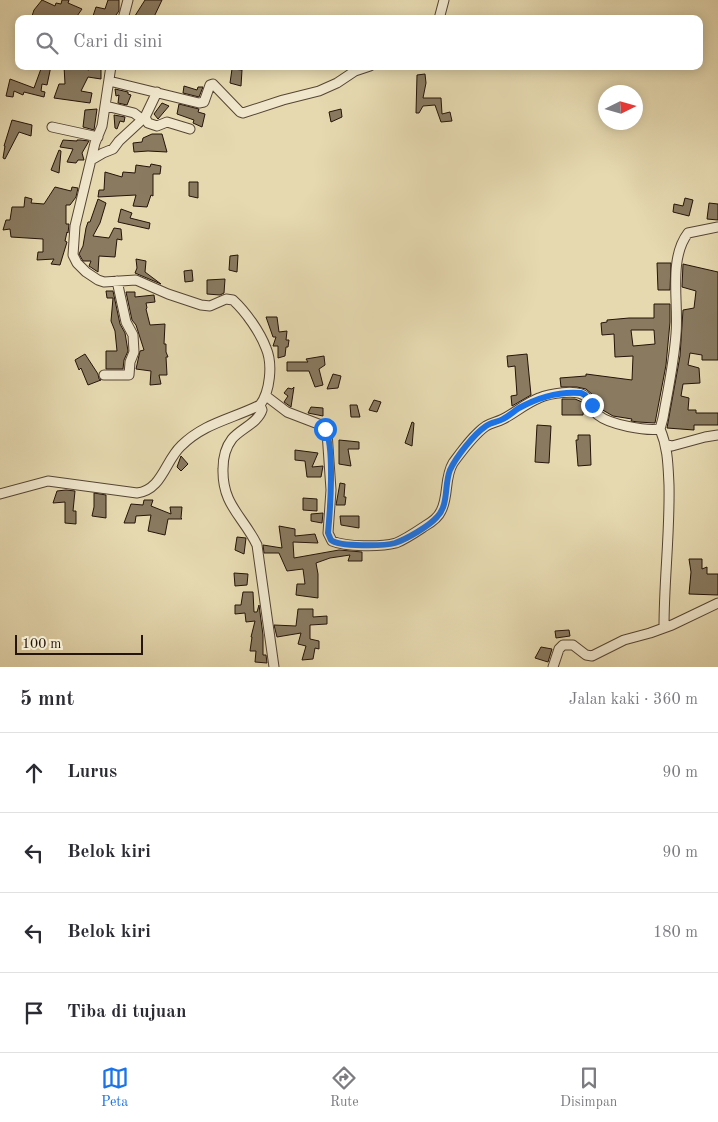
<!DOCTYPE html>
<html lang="id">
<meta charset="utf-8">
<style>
body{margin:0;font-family:"Old Standard TT",serif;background:#f7f7f7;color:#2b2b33}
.compass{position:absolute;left:598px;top:85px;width:45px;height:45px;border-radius:50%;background:#fff;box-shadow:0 2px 12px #0003;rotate:85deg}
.scale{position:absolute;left:15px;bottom:12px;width:128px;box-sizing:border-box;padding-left:5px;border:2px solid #251409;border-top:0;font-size:14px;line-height:18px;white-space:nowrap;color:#251409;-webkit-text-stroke:4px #efe6cc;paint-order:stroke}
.stop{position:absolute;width:15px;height:15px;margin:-11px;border:4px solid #1a73e8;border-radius:50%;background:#fff}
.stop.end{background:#1a73e8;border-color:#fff;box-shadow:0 1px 5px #0008}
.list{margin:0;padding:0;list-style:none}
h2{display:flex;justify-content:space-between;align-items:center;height:65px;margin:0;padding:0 20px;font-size:21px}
h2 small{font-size:16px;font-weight:400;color:#7c7c81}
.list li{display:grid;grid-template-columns:32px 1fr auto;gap:15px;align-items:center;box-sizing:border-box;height:80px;padding:0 20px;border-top:1px solid #e1e1e2}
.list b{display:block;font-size:19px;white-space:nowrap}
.list em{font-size:16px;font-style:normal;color:#7c7c81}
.icon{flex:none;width:28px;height:28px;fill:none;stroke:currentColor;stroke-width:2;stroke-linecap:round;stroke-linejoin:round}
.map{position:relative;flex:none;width:718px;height:667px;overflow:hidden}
.search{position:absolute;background:#fff;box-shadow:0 2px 12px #0003;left:15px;right:15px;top:15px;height:55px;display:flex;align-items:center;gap:12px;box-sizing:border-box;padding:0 18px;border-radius:10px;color:#7c7c81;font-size:19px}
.sheet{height:385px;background:#fff}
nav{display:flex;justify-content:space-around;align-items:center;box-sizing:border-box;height:70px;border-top:1px solid #e1e1e2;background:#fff;font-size:14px;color:#7c7c81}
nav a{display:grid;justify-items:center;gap:2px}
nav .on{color:#1a73e8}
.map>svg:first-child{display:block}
.building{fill:#897a60;stroke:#251409;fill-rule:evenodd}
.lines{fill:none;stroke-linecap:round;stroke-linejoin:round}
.street-casing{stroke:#554533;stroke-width:11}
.street{stroke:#efe6cc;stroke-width:9}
.route{stroke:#1a73e8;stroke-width:6}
</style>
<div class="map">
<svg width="718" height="667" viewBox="0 0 718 667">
<rect width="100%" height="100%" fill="#e6d9b0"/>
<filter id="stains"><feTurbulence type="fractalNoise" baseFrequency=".004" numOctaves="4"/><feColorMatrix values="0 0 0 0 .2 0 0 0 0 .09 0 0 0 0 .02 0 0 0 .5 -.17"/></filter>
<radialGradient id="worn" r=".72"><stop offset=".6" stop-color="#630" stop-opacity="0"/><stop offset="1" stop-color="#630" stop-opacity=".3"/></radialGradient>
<!-- building -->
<path class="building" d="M 42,0 L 55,6 L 56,3 L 61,4 L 62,0 L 69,0 L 68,3 L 82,9 L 75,19 L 31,19 L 34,10 Z
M 108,0 L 119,0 L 119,11 L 113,19 L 92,19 L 96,7 L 105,9 Z
M 145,0 L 162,0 L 153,19 L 133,19 Z
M 42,66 L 51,66 L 47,85 L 42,84 L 41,91 L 45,92 L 44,97 L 24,92 L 23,95 L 14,91 L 13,97 L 6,96 L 10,79 L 34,88 Z
M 64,66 L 74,66 L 89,70 L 91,66 L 101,66 L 101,79 L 88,77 L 81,91 L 92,93 L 90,103 L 54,98 L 59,84 L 65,84 Z
M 232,69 L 242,70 L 241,86 L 230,83 Z
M 425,74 L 426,83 L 423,98 L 441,98 L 442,114 L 450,112 L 452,121 L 441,122 L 435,105 L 423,106 L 419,113 L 416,113 L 417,75 Z
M 184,86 L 197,90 L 198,87 L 203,87 L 199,97 L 183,93 Z
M 115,89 L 128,92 L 128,94 L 131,95 L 127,105 L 118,103 L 119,95 L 116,96 Z
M 162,103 L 169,106 L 158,119 L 154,114 Z
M 179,104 L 199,109 L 198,112 L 205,114 L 202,127 L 193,123 L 194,120 L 177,114 Z
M 97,109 L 94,130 L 83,127 L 85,110 Z
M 341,109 L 342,117 L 331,122 L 329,112 Z
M 114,115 L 125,117 L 124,122 L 120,121 L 117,129 L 115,128 Z
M 12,120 L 32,125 L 31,136 L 19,132 L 5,159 L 3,158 L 5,146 L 4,146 Z
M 152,134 L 162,134 L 167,152 L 148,151 L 134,152 L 133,143 L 142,142 L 143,138 Z
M 63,140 L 77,141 L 77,140 L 80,140 L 89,141 L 82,153 L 84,160 L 78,160 L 76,163 L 67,162 L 73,149 L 60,147 Z
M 59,150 L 61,151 L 59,173 L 51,170 Z
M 151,164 L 161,166 L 160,174 L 153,174 L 153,196 L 151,195 L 147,207 L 133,206 L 136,195 L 98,197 L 99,190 L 104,190 L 105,172 L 122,177 L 123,172 L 135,173 L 136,165 L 150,167 Z
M 189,182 L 198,182 L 198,198 L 189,196 Z
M 55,187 L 71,191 L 72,187 L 78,188 L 76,197 L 70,205 L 66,205 L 66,224 L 69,224 L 68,233 L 67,232 L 65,241 L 67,242 L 60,265 L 51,264 L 54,259 L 37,260 L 38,252 L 43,252 L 43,239 L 11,237 L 10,229 L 3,230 L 6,220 L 10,220 L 12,207 L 24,207 L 25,197 L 32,199 L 31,203 L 44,204 Z
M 685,198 L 693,200 L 689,216 L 673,212 L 674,204 L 683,206 Z
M 98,199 L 106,203 L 100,223 L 93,236 L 109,238 L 114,228 L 121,229 L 122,240 L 117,239 L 115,257 L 99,256 L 98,272 L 89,266 L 91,261 L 83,261 L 79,254 L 83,246 L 86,228 L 88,222 L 90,222 Z
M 709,203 L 718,204 L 718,220 L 707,219 Z
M 121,209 L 132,213 L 130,218 L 150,223 L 149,229 L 118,222 Z
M 238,255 L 237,272 L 229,270 L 230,256 Z
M 136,259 L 146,261 L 145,272 L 161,284 L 135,273 L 137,268 Z
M 657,263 L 671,263 L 670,290 L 658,290 Z
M 683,264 L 718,272 L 718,360 L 702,360 L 702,355 L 690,353 L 688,365 L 699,368 L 700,383 L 683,384 L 681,396 L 689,398 L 688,410 L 696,410 L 696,413 L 718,413 L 718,425 L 694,425 L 694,430 L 667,428 L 680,356 L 683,310 L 694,308 L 696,291 L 682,287 Z
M 192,270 L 193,281 L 185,282 L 184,271 Z
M 225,279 L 224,293 L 220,295 L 207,294 L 207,280 Z
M 106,291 L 113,291 L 120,324 L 125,333 L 128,351 L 124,360 L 123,369 L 106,369 L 106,351 L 117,351 L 115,331 L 111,321 L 113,298 L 107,298 Z
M 126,292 L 135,292 L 135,297 L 154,295 L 155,302 L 146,303 L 147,308 L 146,309 L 150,325 L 165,324 L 164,344 L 166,344 L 166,352 L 168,357 L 166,357 L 167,375 L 159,375 L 161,384 L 150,385 L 151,371 L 136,369 L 140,351 L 144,350 L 136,325 L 132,320 Z
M 654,304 L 670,304 L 670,322 L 666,365 L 655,423 L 638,422 L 631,421 L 632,419 L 613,416 L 601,409 L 593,395 L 586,389 L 577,387 L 561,387 L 560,378 L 586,376 L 586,374 L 632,380 L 633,356 L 615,357 L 614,334 L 602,335 L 601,323 L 607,322 L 607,320 L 629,318 L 654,318 ZM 631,330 L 654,330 L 655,344 L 633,346 Z
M 266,317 L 277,317 L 279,332 L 287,331 L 286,340 L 289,340 L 288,347 L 286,347 L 285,356 L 278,358 L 278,346 L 273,346 L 276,337 L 273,337 Z
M 85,354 L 98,374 L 99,379 L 101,380 L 88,385 L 81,368 L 79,370 L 75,360 Z
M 527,354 L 531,395 L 512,406 L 511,396 L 517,395 L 515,366 L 508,367 L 507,356 Z
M 324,356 L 325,365 L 319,369 L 323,385 L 315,387 L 309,371 L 287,371 L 287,362 L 308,362 L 306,359 Z
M 333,374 L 341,376 L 338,388 L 327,389 Z
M 294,387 L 291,407 L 284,402 L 288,396 L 284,393 L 288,388 L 292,389 Z
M 562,399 L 575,399 L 582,402 L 584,404 L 583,415 L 562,415 Z
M 374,400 L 381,402 L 377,412 L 369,410 Z
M 350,405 L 357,405 L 360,417 L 351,417 Z
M 311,407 L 323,408 L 323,416 L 308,413 Z
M 412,422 L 414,423 L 412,446 L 405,443 Z
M 537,425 L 551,426 L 549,463 L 535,462 Z
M 578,435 L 590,435 L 591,465 L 578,466 L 576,440 L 578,440 Z
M 339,440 L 359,442 L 359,449 L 348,449 L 351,466 L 339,464 Z
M 295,450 L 318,453 L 312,467 L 323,466 L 321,477 L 307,477 L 305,461 L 295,460 Z
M 181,456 L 188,464 L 181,471 L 177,467 Z
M 340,483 L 345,484 L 344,497 L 346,497 L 345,505 L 336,505 Z
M 66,490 L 75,491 L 73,511 L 76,511 L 76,524 L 65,523 L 65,502 L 53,503 L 57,491 Z
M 94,493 L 106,495 L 106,518 L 92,516 L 94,507 Z
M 303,498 L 317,499 L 317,511 L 303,510 Z
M 144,500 L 153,500 L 151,506 L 171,514 L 170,507 L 182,507 L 181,518 L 182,519 L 168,519 L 165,535 L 148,531 L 151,515 L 136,516 L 135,523 L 124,523 L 131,504 L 143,505 Z
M 323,513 L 322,523 L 311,521 L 311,514 Z
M 340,516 L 359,516 L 359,528 L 341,525 Z
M 279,526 L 295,529 L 295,536 L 315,534 L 318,543 L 293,542 L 294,558 L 339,550 L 362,552 L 362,561 L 348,561 L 350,555 L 330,558 L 316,563 L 318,574 L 318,598 L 296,595 L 297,584 L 305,584 L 303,569 L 287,571 L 279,553 L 264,553 L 263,545 L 282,548 Z
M 237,537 L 246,538 L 244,554 L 235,550 Z
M 689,559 L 702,559 L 702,569 L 707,567 L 707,574 L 718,574 L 718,595 L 689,594 L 691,572 Z
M 234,573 L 248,574 L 247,585 L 235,586 Z
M 243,592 L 253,592 L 254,612 L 257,612 L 259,605 L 263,635 L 263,655 L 266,655 L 267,663 L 255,662 L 256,651 L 250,651 L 252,637 L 251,637 L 255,621 L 246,622 L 245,613 L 235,614 L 235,605 L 241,605 Z
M 298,609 L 313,609 L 313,617 L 327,616 L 327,624 L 310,625 L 310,639 L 319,641 L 319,649 L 315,648 L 313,659 L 302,660 L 306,646 L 298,644 L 301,633 L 277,637 L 274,625 L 296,626 Z
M 569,630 L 570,636 L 556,638 L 555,631 Z
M 541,647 L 552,649 L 548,662 L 535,658 Z"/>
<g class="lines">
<!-- street casing -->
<g class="street-casing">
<path id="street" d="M 123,19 L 128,0
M 439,19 L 444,0
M 109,81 L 199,103 L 204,102 L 210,85 L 213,84 L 240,112 L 243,113 L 283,100 L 319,91 L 337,83 L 355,71 L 370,66
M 157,92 L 145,117 L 148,123 L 157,126 L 167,122 L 190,129
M 106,106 L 134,113 L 143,120
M 52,127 L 98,137
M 91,160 L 103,153 L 113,149 L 119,141 L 145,117
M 104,375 L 129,375 L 130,362 L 134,352 L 133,335 L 126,322 L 117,281
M 266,396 L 287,412 L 321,425 L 327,432 L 331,490 L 328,533 L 332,541 C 346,547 381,547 396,543 C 406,539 416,532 425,526 C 432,522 438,518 441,511 C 449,496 444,478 453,463 C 462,451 473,435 486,426 C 491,423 497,422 503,419 C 515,413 526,403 539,398 C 548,394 578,388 586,397 C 591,402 593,411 598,415 C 610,425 646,431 660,429 L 663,418 C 668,390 674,362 676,334 C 679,303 668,259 688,233 L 718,227
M 260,405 L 262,410 C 258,423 240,429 232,439 C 225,448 223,458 223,469 C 222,505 243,516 257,545 L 274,667
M 660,429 C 668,448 668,465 669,485 C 670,533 664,580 664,627
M 667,445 L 672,446 L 705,437 L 718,435
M 0,494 L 48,481 L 137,493 C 162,490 165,461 181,446 C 204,423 232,419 260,405 C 270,392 273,364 266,348 C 260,332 246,312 233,300 L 226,299 L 210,306 L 201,305 L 168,294 L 136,280 L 104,282 L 98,280 L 86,272 L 77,263 L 73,255 L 75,226 L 95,143 L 102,126 L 111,66
M 553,667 L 559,649 L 563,645 L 573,645 L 586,655 L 592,656 L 624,640 L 650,633 L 672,625 L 718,603"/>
</g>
<!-- street -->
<use href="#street" class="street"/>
</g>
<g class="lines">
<!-- route -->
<path class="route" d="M 325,429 C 335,445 330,512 328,533 C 329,535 330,538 331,540 C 339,547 385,546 395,543 C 407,539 429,526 437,517 C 449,505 444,485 450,470 C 456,457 474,434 486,426 C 491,422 498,422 503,419 C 509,416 514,411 519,408 C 539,397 558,391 581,393 L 585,395 L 592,405"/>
</g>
<rect width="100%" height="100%" filter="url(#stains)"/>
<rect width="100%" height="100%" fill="url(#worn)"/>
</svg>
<svg class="compass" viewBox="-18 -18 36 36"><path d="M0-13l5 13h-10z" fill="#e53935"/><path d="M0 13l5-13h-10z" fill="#7c7c81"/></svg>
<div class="scale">100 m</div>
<div class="stop" style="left:325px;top:429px"></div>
<div class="stop end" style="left:592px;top:405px"></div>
<div class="search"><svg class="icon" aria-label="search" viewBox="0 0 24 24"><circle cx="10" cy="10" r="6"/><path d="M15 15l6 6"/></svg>Cari di sini</div>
</div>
<section class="sheet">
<h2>5 mnt<small>Jalan kaki · 360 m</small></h2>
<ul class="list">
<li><svg class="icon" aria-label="ahead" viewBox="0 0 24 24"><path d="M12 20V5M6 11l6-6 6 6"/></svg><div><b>Lurus</b></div><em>90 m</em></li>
<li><svg class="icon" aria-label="left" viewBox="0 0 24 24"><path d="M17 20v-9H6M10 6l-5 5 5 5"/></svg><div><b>Belok kiri</b></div><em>90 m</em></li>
<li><svg class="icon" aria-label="left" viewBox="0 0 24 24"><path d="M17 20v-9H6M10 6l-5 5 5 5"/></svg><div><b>Belok kiri</b></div><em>180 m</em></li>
<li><svg class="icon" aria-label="arrive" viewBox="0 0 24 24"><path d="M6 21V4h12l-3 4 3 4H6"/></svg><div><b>Tiba di tujuan</b></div></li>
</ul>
</section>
<nav>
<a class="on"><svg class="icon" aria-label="map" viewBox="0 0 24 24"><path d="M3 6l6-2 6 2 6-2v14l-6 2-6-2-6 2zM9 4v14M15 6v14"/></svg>Peta</a>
<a><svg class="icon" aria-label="directions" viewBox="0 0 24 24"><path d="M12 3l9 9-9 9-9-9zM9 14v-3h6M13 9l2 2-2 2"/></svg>Rute</a>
<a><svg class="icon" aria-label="saved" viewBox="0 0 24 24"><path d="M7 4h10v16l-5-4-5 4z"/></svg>Disimpan</a>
</nav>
